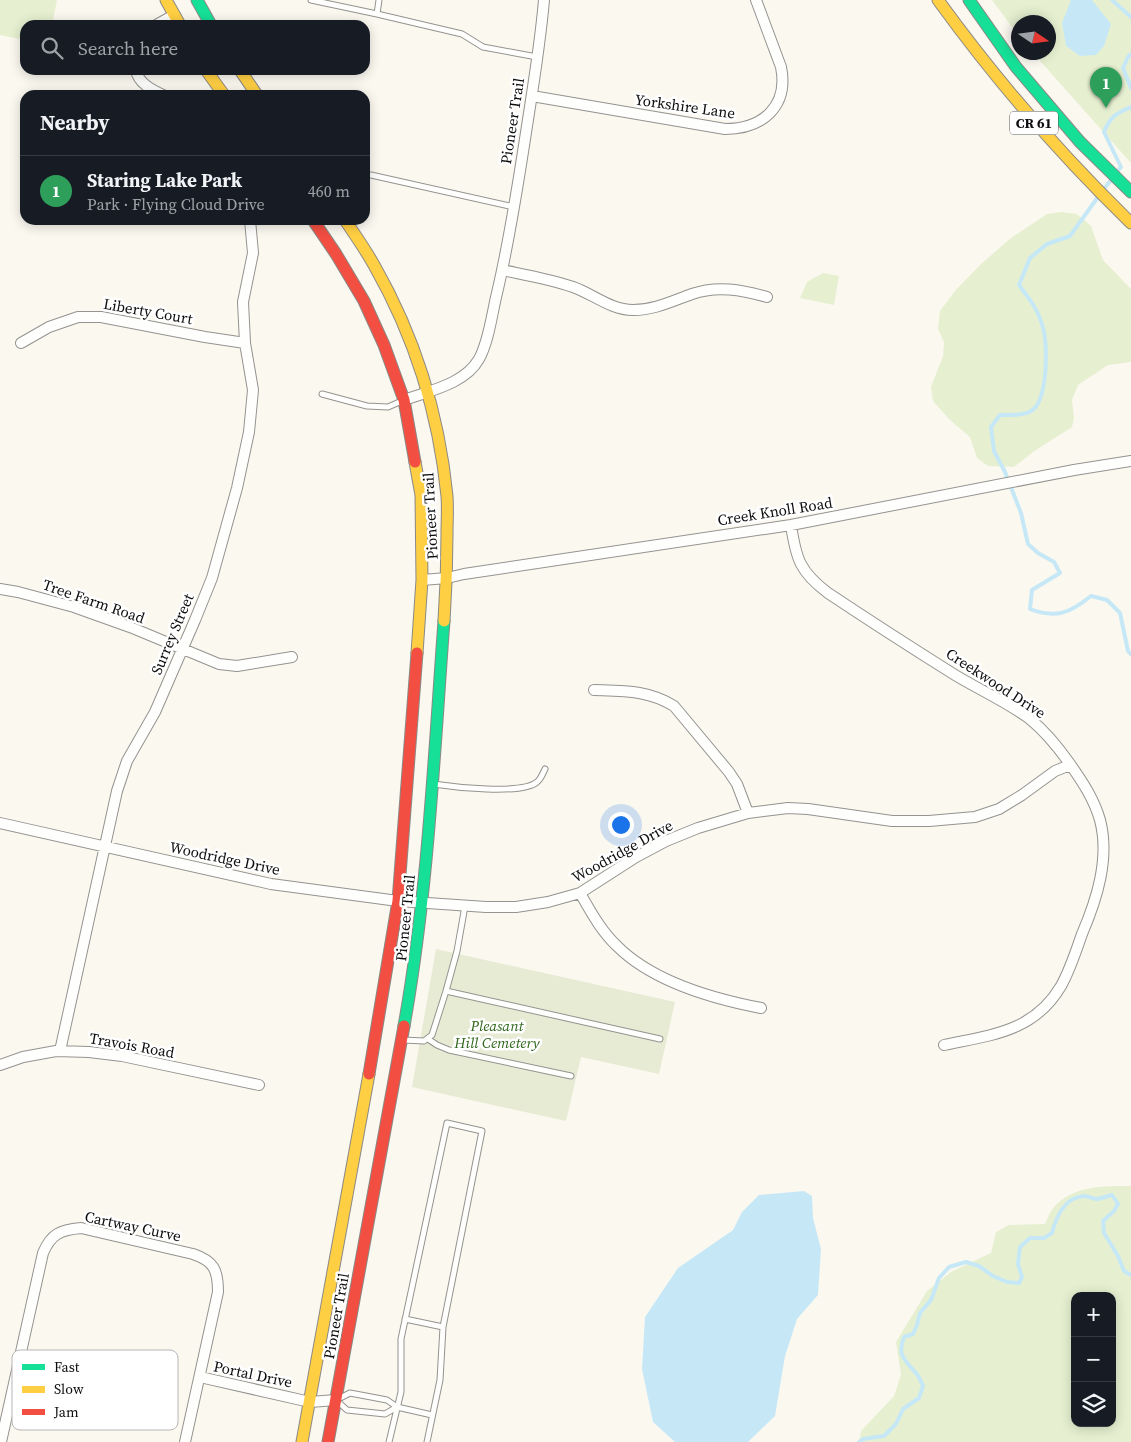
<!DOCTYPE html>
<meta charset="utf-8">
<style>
body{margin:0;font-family:"Source Serif 4",serif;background:#242831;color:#f1f3f6}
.controls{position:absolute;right:15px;bottom:15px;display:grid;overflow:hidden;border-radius:10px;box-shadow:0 2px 12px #0003}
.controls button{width:45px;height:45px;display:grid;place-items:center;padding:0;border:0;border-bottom:1px solid #363941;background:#171b24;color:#f1f3f6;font:25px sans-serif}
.compass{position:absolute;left:1011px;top:15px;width:45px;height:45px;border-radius:50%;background:#171b24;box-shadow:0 2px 12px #0003;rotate:103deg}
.you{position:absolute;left:620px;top:824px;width:18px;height:18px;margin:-12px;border:4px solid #fff;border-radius:50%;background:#1a73e8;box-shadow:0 0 0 8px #1a73e833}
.badge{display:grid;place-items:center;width:32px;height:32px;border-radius:50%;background:#0f766e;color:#fff;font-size:16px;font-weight:700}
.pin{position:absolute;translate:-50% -41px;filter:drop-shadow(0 1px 2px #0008)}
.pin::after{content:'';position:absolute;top:26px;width:18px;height:15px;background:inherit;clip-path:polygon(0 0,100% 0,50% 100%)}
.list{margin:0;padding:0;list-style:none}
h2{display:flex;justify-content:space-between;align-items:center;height:65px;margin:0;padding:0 20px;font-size:21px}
h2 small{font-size:16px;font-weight:400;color:#9ea1a6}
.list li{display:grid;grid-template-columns:32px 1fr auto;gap:15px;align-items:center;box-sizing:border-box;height:70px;padding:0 20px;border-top:1px solid #363941}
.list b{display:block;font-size:19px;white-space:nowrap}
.list p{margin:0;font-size:16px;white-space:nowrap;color:#9ea1a6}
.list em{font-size:16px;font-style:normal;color:#9ea1a6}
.icon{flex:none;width:28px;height:28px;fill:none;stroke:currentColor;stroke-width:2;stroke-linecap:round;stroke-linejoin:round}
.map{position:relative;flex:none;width:1131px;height:1442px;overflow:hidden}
.search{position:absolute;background:#171b24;box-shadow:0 2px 12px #0003;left:20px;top:20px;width:350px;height:55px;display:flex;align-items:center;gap:12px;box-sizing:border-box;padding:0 18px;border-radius:15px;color:#9ea1a6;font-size:19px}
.panel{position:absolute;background:#171b24;box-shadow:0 2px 12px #0003;left:20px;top:90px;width:350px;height:135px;border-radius:15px}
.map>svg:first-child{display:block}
.green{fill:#e6f0d0;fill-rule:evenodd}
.cemetery{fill:#e7ebd4}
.water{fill:#c6e8f6}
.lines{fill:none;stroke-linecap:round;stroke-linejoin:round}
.stream{stroke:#c6e8f6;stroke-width:4}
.lane-casing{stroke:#94938f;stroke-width:7}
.street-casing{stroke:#94938f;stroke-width:12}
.fast-casing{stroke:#8b8986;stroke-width:13}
.slow-casing{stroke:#8b8986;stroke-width:13}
.jam-casing{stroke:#8b8986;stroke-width:13}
.lane{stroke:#fefefd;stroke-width:5}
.street{stroke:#fefefd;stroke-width:10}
.fast{stroke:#16e098;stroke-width:11}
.slow{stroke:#ffcf43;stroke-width:11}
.jam{stroke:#f24e42;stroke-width:11}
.labels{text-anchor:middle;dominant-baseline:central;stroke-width:5;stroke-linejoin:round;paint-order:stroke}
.shield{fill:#fff;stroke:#565656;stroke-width:1}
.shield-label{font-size:14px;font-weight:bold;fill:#0d0d0d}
.street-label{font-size:15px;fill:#0d0d0d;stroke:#fff}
.park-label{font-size:15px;font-style:italic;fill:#2f661b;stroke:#fff}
.key{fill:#fff;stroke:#b6b6b6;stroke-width:1}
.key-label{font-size:14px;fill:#0d0d0d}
</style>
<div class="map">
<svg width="1131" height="1442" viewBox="0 0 1131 1442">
<rect width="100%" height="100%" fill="#fbf8f0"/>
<!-- green -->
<path class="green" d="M 0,0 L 57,0 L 52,25 L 25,25 L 25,40 L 0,35 Z
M 992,0 L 1131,0 L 1131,163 L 1033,53 L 1048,52 L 1048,22 L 1018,22 L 1018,35 Z
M 1061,212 L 1077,214 L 1091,226 L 1103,260 L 1131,289 L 1131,362 L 1108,365 L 1078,385 L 1072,400 L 1074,418 L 1072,427 L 1033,452 L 1014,467 L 988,466 L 977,458 L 970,437 L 950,420 L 933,401 L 931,387 L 943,356 L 944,342 L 938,329 L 940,311 L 955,291 L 981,264 L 1011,238 L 1047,214 Z
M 823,273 L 839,276 L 834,305 L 800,298 L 807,282 Z
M 1131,1186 L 1131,1442 L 859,1442 L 861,1431 L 894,1396 L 901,1375 L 896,1342 L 927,1291 L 951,1272 L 991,1253 L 996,1232 L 1009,1225 L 1045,1224 C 1048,1218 1050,1211 1054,1207 C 1074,1185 1104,1186 1131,1186 ZM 1075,1296 L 1112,1296 L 1112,1423 L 1075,1423 Z"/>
<!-- cemetery -->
<path class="cemetery" d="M 436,949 L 675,1002 L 659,1074 L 581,1057 L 566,1121 L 412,1087 Z"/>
<!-- water -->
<path class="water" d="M 1071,0 L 1092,0 L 1111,24 L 1104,46 L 1096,55 L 1080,56 L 1066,46 L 1062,23 Z
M 804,1191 L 812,1196 L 813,1218 L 821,1249 L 818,1295 L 797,1319 L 785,1356 L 775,1416 L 748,1442 L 675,1442 L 653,1422 L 642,1369 L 645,1317 L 678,1268 L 733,1230 L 742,1212 L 759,1195 Z"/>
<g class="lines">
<!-- stream -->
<path class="stream" d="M 1112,0 L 1131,17
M 1131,54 L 1128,57 L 1123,68 L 1131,88
M 1116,173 L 1121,167 L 1104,132 C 1110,117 1116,113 1131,107
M 1102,191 L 1112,179
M 1098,197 L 1070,236 L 1047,244 L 1030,258 L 1019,285 C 1029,298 1039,311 1043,328 C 1048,344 1048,402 1031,411 C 1023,416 1009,415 1000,415 L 991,427 L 994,451 L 1005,472 L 1021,513 L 1028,544 L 1038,553 L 1054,562 L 1060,573 L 1032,590 L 1030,609 C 1056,619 1070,613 1091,596 L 1107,600 L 1120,613 L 1128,651 L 1131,654
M 859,1442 L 863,1439 L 884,1436 L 896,1424 L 903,1409 L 919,1398 L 923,1386 C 921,1381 919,1376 915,1372 C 904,1359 897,1355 904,1337 L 913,1334 L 917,1325 L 920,1313 L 931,1300 L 939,1278 L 949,1267 L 966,1262 L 979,1266 L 993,1276 L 1007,1282 L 1019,1283 L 1022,1277 L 1018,1264 L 1020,1247 L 1030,1238 L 1044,1238 L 1052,1233 C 1056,1217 1065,1197 1084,1196 C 1088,1196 1092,1198 1096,1199 C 1101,1199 1107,1196 1112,1195 L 1118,1204 L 1114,1211 L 1103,1221 L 1104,1233 L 1118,1256 L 1124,1271 L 1131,1275"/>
<!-- lane casing -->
<g class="lane-casing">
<path id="lane" d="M 311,0 L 377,14 L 379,0
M 377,14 L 462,34 L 483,47 L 537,57
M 371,175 L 514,207
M 322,394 L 367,406 L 388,407 L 404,400
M 433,784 C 453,787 522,795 537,782 C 541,779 543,773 545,769
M 446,991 L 660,1039
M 428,1039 L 437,1045 L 449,1050 L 571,1076
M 403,1040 L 424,1041 L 432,1035 L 446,991 L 457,951 L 465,906
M 405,1319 L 443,1327
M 350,1393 L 387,1400 L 397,1407 L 385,1414 L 347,1410 L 336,1400 Z
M 397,1407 L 432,1415
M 389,1442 L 401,1392 L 401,1339 L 447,1123 L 482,1131 L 443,1327 L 440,1380 L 427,1442"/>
</g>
<!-- street casing -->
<g class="street-casing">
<path id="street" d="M 156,25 L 174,15
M 136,70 C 138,83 152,90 163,95
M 532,96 L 725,129 C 762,129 789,107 781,67 L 756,0
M 502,270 C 526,275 550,279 573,287 C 593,294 611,310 633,310 C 655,310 672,301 692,294 C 717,285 742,290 767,297
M 21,343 L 49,327 L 78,317 L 101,317 L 205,337 L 245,343
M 404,400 C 429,391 465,384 479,359 C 489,341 492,313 497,293 C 509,242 517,191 525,139 C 532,93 540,47 544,0
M 791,525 C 796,559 800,572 828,593 C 870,621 912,648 955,675 C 980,690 1007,702 1030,719 C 1046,732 1058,747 1070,764 C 1082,781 1094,799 1100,820 C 1110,858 1097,899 1082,934 C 1076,951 1070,970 1061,986 C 1034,1032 991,1035 944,1045
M 422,580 L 447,578 L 464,574 L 791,525 L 1074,470 L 1131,461
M 0,589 L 18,592 L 74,607 L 130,627 L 219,664 L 237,666 L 292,657
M 594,690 C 624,691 648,690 674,706 L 729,772 L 737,784 L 748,813
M 0,823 L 271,884 L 398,901 L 486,907 L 516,907 L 548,902 L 580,893 L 636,857 L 666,841 L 698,828 L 748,813 L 788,808 L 808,809 L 892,821 L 929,821 L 975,817 L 999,809 L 1022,795 L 1055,771 L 1070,765
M 580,893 C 591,912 601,931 617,946 C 652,981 714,999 761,1008
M 60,1051 L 117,791 L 127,761 L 155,712 L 195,620 L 212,578 L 237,488 L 249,432 L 253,390 L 245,343 L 243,302 L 253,253 L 250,220
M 0,1065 L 23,1057 L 56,1051 L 89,1052 L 122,1056 L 259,1085
M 200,1377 L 310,1402 L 336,1400
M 1,1442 L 43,1253 C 51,1234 60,1230 81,1228 L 193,1254 C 214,1261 218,1270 218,1292 L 185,1442"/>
</g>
<!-- fast casing -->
<g class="fast-casing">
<path id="fast" d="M 197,0 L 211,25
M 969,0 L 1016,67 L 1080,142 L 1131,192
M 404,1026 C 428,892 434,756 444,621"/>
</g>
<!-- slow casing -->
<g class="slow-casing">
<path id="slow" d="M 166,0 L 180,25
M 938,0 C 996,80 1060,154 1131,223
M 206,70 L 224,95
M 240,70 L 257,95
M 345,220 C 355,235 365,249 374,265 C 414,335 439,415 447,496 C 448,508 447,521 447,534 C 447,563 446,592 444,621
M 415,462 L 421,495 L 422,580 L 417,653
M 302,1442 L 369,1074"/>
</g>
<!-- jam casing -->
<g class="jam-casing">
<path id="jam" d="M 313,220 L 336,254 L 364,301 L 384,345 L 404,400 L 415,462
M 369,1074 L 398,901 L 417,653
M 328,1442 L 404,1026"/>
</g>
<!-- lane -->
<use href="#lane" class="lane"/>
<!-- street -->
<use href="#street" class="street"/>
<!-- fast -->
<use href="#fast" class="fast"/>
<!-- slow -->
<use href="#slow" class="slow"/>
<!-- jam -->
<use href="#jam" class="jam"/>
</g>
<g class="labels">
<!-- shield labels -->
<rect class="shield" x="1010" y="111.5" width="48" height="23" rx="4"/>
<g class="shield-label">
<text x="1034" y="123">CR 61</text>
</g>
<!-- street labels -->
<g class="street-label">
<text transform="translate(685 106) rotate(8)">Yorkshire Lane</text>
<text transform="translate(512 121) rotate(-81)">Pioneer Trail</text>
<text transform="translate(148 311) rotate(10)">Liberty Court</text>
<text transform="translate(775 511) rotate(-9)">Creek Knoll Road</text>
<text transform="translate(430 516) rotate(-93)">Pioneer Trail</text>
<text transform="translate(94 601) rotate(19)">Tree Farm Road</text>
<text transform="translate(172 634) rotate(-67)">Surrey Street</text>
<text transform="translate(996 683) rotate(33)">Creekwood Drive</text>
<text transform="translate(622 851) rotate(-29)">Woodridge Drive</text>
<text transform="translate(225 858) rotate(12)">Woodridge Drive</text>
<text transform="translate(405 918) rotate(-84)">Pioneer Trail</text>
<text transform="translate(132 1045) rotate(10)">Travois Road</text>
<text transform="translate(133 1226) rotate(12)">Cartway Curve</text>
<text transform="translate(336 1316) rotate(-80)">Pioneer Trail</text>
<text transform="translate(253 1374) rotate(12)">Portal Drive</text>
</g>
<!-- park labels -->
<g class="park-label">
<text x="497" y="1025">Pleasant<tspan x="497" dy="17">Hill Cemetery</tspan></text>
</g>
</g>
<!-- legend -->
<rect x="12" y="1350" width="166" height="80" rx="8" class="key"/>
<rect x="22" y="1364" width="23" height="6" fill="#16e098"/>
<rect x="22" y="1386" width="23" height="7" fill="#ffcf43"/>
<rect x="22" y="1409" width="23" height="6" fill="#f24e42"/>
<g class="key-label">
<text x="54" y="1372">Fast</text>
<text x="54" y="1394">Slow</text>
<text x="54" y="1417">Jam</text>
</g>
</svg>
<div class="controls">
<button>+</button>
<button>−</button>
<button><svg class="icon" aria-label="layers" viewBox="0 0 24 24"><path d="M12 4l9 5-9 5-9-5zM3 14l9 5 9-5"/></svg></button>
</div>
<svg class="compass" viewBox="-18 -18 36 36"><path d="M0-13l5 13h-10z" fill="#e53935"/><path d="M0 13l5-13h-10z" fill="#9ea1a6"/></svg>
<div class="you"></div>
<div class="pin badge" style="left:1106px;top:108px;background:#2e9e5b">1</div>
<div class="search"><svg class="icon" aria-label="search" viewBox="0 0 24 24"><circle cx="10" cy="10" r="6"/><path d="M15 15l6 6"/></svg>Search here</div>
<section class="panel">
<h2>Nearby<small></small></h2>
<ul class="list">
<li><span class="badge" style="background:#2e9e5b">1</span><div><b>Staring Lake Park</b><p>Park · Flying Cloud Drive</p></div><em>460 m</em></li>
</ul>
</section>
</div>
